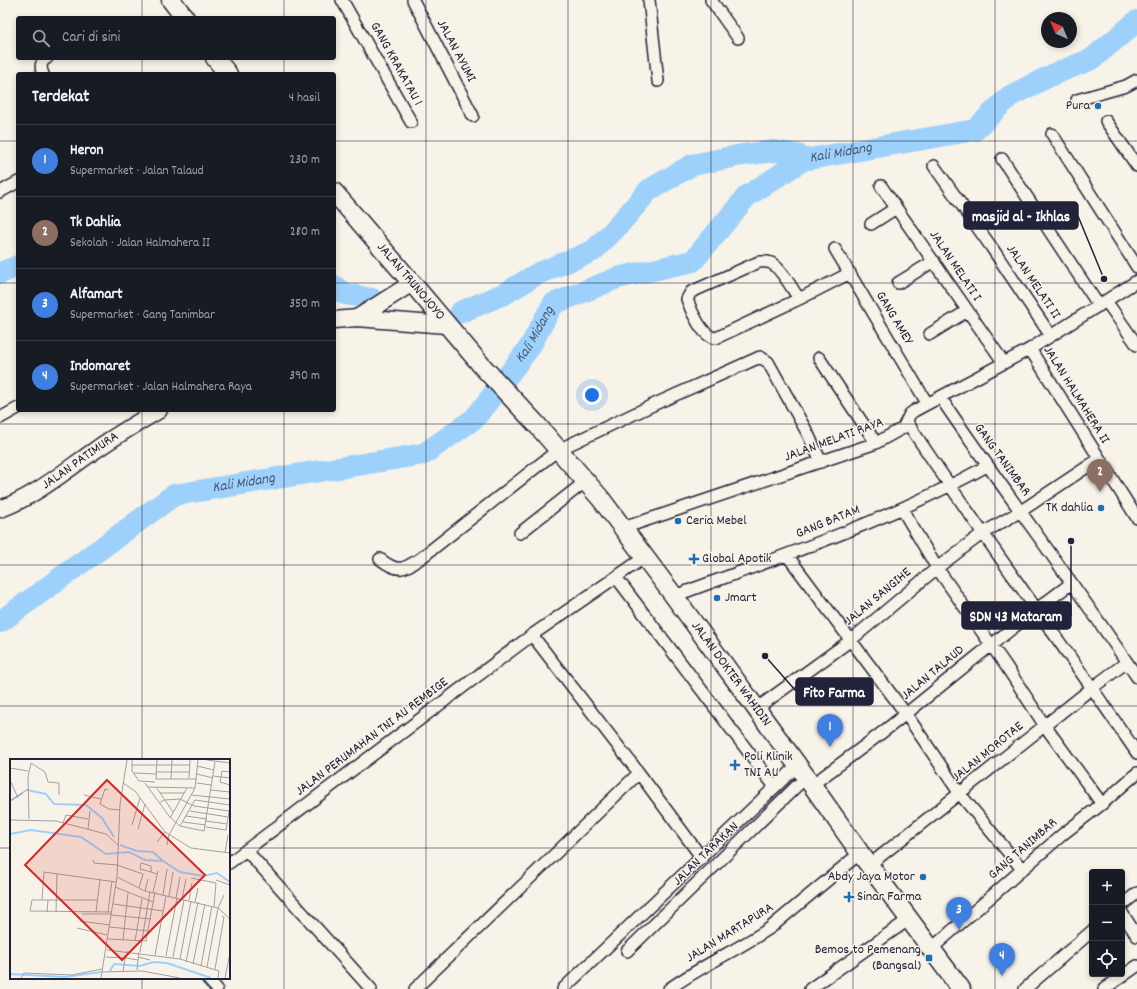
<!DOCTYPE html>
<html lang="id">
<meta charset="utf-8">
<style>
body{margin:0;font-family:Dekko,sans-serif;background:#242831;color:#f1f3f6}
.controls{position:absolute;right:12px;bottom:12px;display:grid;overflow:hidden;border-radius:4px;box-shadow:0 2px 6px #0003}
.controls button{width:36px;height:36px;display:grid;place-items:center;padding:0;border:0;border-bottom:1px solid #363941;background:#171b24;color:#f1f3f6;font:20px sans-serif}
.compass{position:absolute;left:1041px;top:12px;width:36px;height:36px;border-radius:50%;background:#171b24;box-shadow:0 2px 6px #0003;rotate:316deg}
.you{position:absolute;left:592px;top:395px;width:14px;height:14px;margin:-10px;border:3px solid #fff;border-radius:50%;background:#1a73e8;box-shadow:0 0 0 6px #1a73e833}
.badge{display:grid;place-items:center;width:26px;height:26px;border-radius:50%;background:#b45309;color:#fff;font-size:13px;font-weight:700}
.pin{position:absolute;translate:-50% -33px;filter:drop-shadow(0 1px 2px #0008)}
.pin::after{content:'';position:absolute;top:21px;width:14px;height:12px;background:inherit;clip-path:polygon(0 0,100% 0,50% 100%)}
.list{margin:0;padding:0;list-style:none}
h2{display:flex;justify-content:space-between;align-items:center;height:52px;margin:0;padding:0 16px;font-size:17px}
h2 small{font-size:13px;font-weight:400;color:#9ea1a6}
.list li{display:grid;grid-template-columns:26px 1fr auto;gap:12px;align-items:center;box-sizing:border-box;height:72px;padding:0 16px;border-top:1px solid #363941}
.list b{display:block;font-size:15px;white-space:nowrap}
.list p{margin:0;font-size:13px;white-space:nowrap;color:#9ea1a6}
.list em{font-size:13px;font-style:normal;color:#9ea1a6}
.icon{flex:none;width:22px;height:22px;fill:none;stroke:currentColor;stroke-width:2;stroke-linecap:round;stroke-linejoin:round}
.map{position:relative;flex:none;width:1137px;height:989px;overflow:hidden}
.search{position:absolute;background:#171b24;box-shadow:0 2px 6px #0003;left:16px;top:16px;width:320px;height:44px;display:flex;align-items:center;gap:10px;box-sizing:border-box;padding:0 14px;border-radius:4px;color:#9ea1a6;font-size:15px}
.panel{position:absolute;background:#171b24;box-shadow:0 2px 6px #0003;left:16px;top:72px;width:320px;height:340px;border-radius:4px}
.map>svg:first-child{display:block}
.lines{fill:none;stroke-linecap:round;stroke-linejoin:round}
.river{stroke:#9dd1fb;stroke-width:22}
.street-casing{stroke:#22223b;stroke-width:14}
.secondary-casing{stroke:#22223b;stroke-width:19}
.primary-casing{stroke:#22223b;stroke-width:21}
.street{stroke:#f7f3e8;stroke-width:11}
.secondary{stroke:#f7f3e8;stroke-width:16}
.primary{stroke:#f7f3e8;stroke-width:18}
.grid{fill:none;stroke:#22223b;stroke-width:1;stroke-opacity:0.55}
.poi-dot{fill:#1f6fb2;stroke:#f7f3e8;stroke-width:1.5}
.labels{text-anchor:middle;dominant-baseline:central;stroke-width:3;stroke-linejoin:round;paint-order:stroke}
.street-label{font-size:14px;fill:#22223b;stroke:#f7f3e8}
.poi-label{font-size:14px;fill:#22223b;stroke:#f7f3e8;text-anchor:start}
.water-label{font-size:15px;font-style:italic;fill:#475775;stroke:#f7f3e8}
.inset-river{fill:none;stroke:#9dd1fb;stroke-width:2}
.inset-road{fill:none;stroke:#a29fa3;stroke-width:1}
.view{fill:#d62828;fill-opacity:0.15;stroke:#d62828;stroke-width:2}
.inset-edge{fill:none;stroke:#22223b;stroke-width:2}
.leader{fill:none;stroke:#22223b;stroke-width:1.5}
.callout-dot{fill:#22223b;stroke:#f7f3e8;stroke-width:1.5}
.callout{fill:#22223b;stroke:#22223b;stroke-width:1.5}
.callout-label{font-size:15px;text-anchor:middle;font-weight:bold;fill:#fff}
</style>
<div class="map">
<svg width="1137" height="989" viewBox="0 0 1137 989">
<rect width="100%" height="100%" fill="#f7f3e8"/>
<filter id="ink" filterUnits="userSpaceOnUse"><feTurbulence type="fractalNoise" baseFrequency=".025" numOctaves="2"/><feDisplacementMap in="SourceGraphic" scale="8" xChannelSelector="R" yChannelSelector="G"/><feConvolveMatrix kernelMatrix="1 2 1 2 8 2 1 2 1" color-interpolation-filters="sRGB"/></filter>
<g filter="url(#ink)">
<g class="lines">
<!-- river -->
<g class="river">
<path d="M 0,273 L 18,266"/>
<path d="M 334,286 L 345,294 L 372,299"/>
<path d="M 461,312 L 506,293 L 537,274 L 593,251 L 616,228 L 649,190 L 692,165 L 742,155 L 774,151 L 798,155 L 803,160"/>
<path id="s1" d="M 0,622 L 174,495 L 424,454 L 475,418 L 529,348 L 553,304 L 617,278 L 693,261 L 747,196 L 803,160 L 975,130 L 1010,96 L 1054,74 L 1092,59 L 1137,21"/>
</g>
<!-- street casing -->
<g class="street-casing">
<path id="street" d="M 342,0 L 411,122
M 413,0 L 473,116
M 649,0 L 658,81
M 711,0 L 738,38
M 43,74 C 40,67 40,62 47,58
M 1077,100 L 1126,86 L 1137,80
M 1106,121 L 1137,166
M 1052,134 L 1137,267
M 1002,159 L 1099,306
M 934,166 L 992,248 L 1051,336
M 881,186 L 1004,363
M 0,192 L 18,182
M 871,224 L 896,208
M 835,249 L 927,403
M 898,283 L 934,261
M 799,299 C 793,290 781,268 771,263 C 767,261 763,262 759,262 L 691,292 L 687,299 C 691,311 703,338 716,338 L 799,299 L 850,273
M 1106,301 L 1137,345
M 930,334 L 967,311
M 1030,349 L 1137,518
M 819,358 L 876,443
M 940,397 C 1004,491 1073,582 1137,677
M 0,418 L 18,408
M 907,422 C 981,534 1061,642 1137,753
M 902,509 L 937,568 L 1006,666 L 1045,726 L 1102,804
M 623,528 L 876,443 L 903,428 L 910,414 L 914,411 L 1030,349 L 1137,281
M 520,533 L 586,481
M 787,555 L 906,714 L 960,794 L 1022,869
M 380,559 C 398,573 403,570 421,558 L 558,450 L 655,404 L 760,357 L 768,362 L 808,434 L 821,462
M 616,577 L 775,787
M 674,596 C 780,557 888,521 987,466
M 532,635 L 639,773 L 702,858
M 756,709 L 851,640 L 937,568 L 983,533 L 1021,511 L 1099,459
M 812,785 C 844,761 876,738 907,713 C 962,669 1015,624 1072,583
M 246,850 L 371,989
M 229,863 L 532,635 L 645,557
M 868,866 L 1092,688 L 1127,662
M 1122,905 L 1137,893
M 1122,913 L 1137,936
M 931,949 L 1063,834 L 1102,804 L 1137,773
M 627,951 L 806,777
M 207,978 L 217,989
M 415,989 L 639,773
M 563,989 L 797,766
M 669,989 C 701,966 737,950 770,928 L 860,853
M 810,989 L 908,920
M 1025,989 L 1092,931
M 1104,989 L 1137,966"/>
</g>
<!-- secondary casing -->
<g class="secondary-casing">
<g id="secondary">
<path d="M 357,318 L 412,283"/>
<path d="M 334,320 L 357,318 L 446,325"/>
<path id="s2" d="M 0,509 C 34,497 65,471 94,451 C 115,436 137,423 159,410"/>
</g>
</g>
<!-- primary casing -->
<g class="primary-casing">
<g id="primary">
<path d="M 171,0 L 185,18"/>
<path d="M 215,58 L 228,74"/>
<path id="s3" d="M 334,192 L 412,283 L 482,366 L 538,426 L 601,499 L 674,596 L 812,785 L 860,853 L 961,989"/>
</g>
</g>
<!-- street -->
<use href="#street" class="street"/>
<!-- secondary -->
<use href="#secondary" class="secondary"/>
<!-- primary -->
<use href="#primary" class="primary"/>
</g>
</g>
<!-- grid -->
<path class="grid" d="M 142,0 L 142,18M 284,0 L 284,18M 426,0 L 426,989M 568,0 L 568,989M 711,0 L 711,989M 853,0 L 853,989M 995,0 L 995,989M 142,58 L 142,74M 284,58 L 284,74M 0,141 L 18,141M 334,141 L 1137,141M 0,283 L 18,283M 334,283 L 1137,283M 142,410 L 142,760M 284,410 L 284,989M 0,424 L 1137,424M 0,565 L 1137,565M 0,706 L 1137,706M 0,848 L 11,848M 229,848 L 1137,848M 142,978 L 142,989"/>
<!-- markers -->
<g class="poi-dot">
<circle cx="1098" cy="106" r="4"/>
<circle cx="1101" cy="508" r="4"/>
<circle cx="678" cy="521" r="4"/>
<path d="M692 553h4v4h4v4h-4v4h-4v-4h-4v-4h4z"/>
<circle cx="717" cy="598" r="4"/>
<path d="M733 759h4v4h4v4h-4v4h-4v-4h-4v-4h4z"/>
<circle cx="923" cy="877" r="4"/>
<path d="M847 891h4v4h4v4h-4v4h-4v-4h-4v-4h4z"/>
<rect x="925" y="954" width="8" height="8" rx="2"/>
</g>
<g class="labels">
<!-- street labels -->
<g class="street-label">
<text transform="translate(456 51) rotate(62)">JALAN AYUMI</text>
<text transform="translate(396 64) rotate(61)">GANG KRAKATAU 1</text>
<text transform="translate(955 266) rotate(56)">JALAN MELATI I</text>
<text stroke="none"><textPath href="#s3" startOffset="118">JALAN TRUNOJOYO</textPath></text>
<text transform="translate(1033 282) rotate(56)">JALAN MELATI II</text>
<text transform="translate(894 318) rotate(59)">GANG AMEY</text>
<text transform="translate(1076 395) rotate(58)">JALAN HALMAHERA II</text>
<text transform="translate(834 440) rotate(-20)">JALAN MELATI RAYA</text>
<text transform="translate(1002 460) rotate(54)">GANG TANIMBAR</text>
<text stroke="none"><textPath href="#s2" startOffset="94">JALAN PATIMURA</textPath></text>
<text transform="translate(828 522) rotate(-22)">GANG BATAM</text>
<text transform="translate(878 597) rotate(-40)">JALAN SANGIHE</text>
<text transform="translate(933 673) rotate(-40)">JALAN TALAUD</text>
<text stroke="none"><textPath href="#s3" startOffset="625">JALAN DOKTER WAHIDIN</textPath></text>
<text transform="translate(372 737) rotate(-37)">JALAN PERUMAHAN TNI AU REMBIGE</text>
<text transform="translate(988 752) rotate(-39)">JALAN MOROTAE</text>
<text transform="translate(1023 849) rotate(-41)">GANG TANIMBAR</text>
<text transform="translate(706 854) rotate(-44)">JALAN TARAKAN</text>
<text transform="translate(730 933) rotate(-32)">JALAN MARTAPURA</text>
</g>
<!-- poi labels -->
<g class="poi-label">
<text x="1090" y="106" text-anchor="end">Pura</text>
<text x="1093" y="508" text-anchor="end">TK dahlia</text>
<text x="686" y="521">Ceria Mebel</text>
<text x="702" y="559">Global Apotik</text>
<text x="725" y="598">Jmart</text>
<text x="744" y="757">Poli Klinik<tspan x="744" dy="16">TNI AU</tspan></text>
<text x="915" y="877" text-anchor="end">Abdy Jaya Motor</text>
<text x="857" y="897">Sinar Farma</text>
<text x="921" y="950" text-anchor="end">Bemos to Pemenang<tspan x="921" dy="16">(Bangsal)</tspan></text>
</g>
<!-- water labels -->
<g class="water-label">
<text stroke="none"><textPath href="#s1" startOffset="1006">Kali Midang</textPath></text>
<text stroke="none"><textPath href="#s1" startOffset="634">Kali Midang</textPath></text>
<text stroke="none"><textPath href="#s1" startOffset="286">Kali Midang</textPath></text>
</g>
</g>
<!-- overview -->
<g transform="translate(10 759)">
<rect width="220" height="220" fill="#f7f3e8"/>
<path class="inset-river" d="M 17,31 L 36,35 L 44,45 L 76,46 L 92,59 L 104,78M 0,42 L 13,34M 0,75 L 21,71 L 71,78 L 96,95 L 119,93 L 135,101 L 153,102 L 170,113 L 193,117 L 207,114 L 220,123M 110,86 L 127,92 L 143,93 L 153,102M 100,212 L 104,205 L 130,207 L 143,203 L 157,204 L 201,219M 0,215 L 55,218 L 91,213"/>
<path class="inset-road" d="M 122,1 L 122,12 L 129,22 L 145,23M 147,1 L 146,20 L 187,20M 197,1 L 220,4M 122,6 L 180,6M 187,7 L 204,11M 0,9 L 18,12M 146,13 L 179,13M 220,13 L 212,12 L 210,23 L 220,26M 124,14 L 146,15M 187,15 L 203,19M 203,17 L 220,19M 179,19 L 180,1M 161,20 L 162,1M 0,21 L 8,39M 113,24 L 125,32 L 155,73 L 181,89 L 220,94M 135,24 L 159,57 L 170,67 L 194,72 L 205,3M 187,24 L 201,26M 138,28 L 185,29M 146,28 L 163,53M 98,31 L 95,30 L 90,45 L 99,50 L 110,51M 201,31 L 220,33M 150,34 L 174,34M 74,36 L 91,40M 181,36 L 220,40M 0,42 L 18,30M 149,44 L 154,41 L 170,40 L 184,47 L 219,52M 180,52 L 218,58M 176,57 L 197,60M 160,59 L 177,29M 19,60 L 18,18 L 21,4 L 35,13 L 38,23 L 49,24 L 49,36M 0,61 L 46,62 L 96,75 L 108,86M 196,62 L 217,65M 173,63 L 196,66M 53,64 L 56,56 L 78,60M 122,66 L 130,39M 170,67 L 185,41 L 220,46M 196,68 L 216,71 L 220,47M 78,70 L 80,52M 128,70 L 135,45M 147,83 L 155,73M 157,86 L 159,76 L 185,29 L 188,1M 215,94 L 218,76M 83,101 L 84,104 L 107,106 L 133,115 L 129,129M 141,113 L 141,107 L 131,104 L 130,110 L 141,113 L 147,115M 107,118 L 135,132 L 208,149 L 220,160M 181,119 L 206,124 L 204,148M 206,121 L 220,126M 105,128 L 143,143M 135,132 L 138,120M 143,133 L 148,112M 153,136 L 157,110M 159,137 L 163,113M 166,139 L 170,118M 172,140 L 176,120M 32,141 L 34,113 L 106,123M 88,141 L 22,141 L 20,152 L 101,153M 179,141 L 182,124M 185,143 L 188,129M 103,145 L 153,152M 37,153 L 38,141M 46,153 L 47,115M 86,153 L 90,120M 98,153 L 102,122M 72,155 L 102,155M 101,156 L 141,160M 70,162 L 100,166M 100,168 L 138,172M 67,169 L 97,176M 98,180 L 136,182 L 145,133M 113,181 L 118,134M 125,182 L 132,140M 97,191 L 170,200 L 209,212 L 208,219M 118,192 L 116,199 L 128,201M 130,193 L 140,133M 145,196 L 156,137M 156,197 L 167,139M 96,198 L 116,199M 128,198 L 140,201M 163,198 L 174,141M 170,200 L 181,142M 176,203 L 188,143M 183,205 L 195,145M 191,207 L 202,147M 197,208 L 208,149 L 214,136M 205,210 L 214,158 L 212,157M 127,211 L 129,193M 92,213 L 132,212 L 170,219M 113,213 L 115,199M 11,219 L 14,214 L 62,216 L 92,210M 91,219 L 107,118 L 110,45 L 117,1M 215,219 L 220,194"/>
<path class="view" d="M 97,21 L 195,116 L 112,201 L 15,106 Z"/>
<rect width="220" height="220" class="inset-edge"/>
</g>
<!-- callouts -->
<path class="leader" d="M1104 279L1078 216M1071 541L1071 616M765 656L796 691"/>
<g class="callout-dot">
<circle cx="1104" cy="279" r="4"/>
<circle cx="1071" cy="541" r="4"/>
<circle cx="765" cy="656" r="4"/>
</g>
<g class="callout">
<rect x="964" y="202" width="114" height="27" rx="4"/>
<rect x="962" y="602" width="109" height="27" rx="4"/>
<rect x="796" y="678" width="77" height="27" rx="4"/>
</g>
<g class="callout-label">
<text x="1021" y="221">masjid al - Ikhlas</text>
<text x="1016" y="621">SDN 43 Mataram</text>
<text x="834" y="697">Fito Farma</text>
</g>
</svg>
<div class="controls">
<button>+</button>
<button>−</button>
<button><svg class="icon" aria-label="locate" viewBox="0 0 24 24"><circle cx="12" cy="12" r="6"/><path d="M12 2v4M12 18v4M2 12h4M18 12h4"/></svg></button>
</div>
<svg class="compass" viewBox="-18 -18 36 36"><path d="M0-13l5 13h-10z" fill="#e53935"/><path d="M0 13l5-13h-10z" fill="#9ea1a6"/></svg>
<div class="you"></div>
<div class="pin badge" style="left:830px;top:747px;background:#3f7fe0">1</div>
<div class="pin badge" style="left:1100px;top:492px;background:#8d6e63">2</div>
<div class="pin badge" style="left:959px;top:930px;background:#3f7fe0">3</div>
<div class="pin badge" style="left:1002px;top:976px;background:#3f7fe0">4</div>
<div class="search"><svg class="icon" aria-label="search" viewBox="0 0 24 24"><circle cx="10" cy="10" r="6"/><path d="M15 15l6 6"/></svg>Cari di sini</div>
<section class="panel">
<h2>Terdekat<small>4 hasil</small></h2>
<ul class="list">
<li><span class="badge" style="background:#3f7fe0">1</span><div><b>Heron</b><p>Supermarket · Jalan Talaud</p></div><em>230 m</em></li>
<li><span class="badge" style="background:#8d6e63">2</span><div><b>Tk Dahlia</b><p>Sekolah · Jalan Halmahera II</p></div><em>280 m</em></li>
<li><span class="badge" style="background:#3f7fe0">3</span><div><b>Alfamart</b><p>Supermarket · Gang Tanimbar</p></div><em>350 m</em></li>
<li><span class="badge" style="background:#3f7fe0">4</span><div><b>Indomaret</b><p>Supermarket · Jalan Halmahera Raya</p></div><em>390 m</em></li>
</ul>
</section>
</div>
